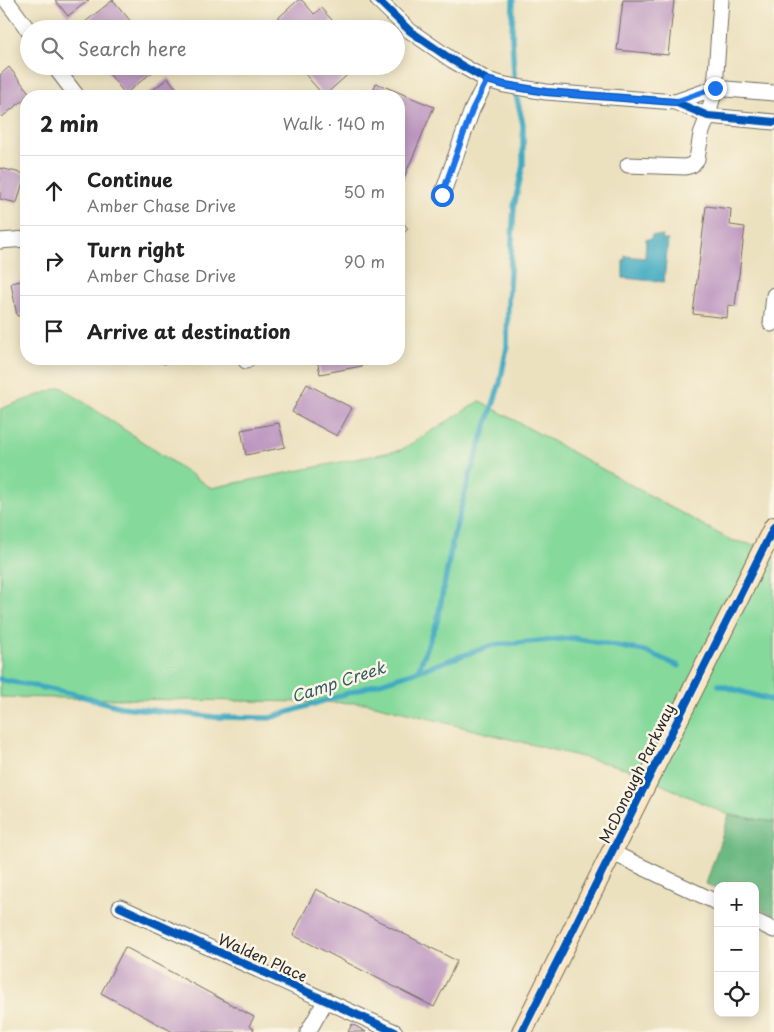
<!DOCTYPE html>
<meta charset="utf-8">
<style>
body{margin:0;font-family:"Playpen Sans",sans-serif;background:#f2f2f2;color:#222}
.controls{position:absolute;right:15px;bottom:15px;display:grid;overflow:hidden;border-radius:10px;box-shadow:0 2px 12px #0003}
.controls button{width:45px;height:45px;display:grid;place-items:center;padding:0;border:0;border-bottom:1px solid #e0e0e0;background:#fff;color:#222;font:25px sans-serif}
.stop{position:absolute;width:15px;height:15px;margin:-11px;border:4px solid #1a73e8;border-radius:50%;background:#fff}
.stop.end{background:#1a73e8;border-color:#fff;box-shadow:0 1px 5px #0008}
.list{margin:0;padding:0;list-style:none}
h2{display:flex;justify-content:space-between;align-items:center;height:65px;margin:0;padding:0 20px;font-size:21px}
h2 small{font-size:16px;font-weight:400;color:#767676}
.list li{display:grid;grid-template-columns:32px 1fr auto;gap:15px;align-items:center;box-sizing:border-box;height:70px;padding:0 20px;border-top:1px solid #e0e0e0}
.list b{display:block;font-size:19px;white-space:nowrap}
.list p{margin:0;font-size:16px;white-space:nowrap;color:#767676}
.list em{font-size:16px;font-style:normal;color:#767676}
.icon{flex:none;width:28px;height:28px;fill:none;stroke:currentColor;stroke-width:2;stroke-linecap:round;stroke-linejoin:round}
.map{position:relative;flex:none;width:774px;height:1032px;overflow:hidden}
.search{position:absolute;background:#fff;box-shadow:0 2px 12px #0003;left:20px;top:20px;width:385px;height:55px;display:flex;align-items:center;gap:12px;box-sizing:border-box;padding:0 18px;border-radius:28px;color:#767676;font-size:19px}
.panel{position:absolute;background:#fff;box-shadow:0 2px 12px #0003;left:20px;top:90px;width:385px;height:275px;border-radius:20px}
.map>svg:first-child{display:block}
.green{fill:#85d99b;stroke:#588263}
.forest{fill:#6cb983;stroke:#4c7257}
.water{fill:#41aac1;stroke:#366a76}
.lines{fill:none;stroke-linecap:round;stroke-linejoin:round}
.stream{stroke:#41aac1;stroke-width:5.5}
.building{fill:#bd97c1}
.street-casing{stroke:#6f6b5f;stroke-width:17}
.secondary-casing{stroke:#6f6b5f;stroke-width:22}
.street{stroke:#fff;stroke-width:15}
.secondary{stroke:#fce6c4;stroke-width:20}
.cycleway-casing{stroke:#fcf5e5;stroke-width:11}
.cycleway{stroke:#0057b8;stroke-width:8}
.route{stroke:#1a73e8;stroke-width:6}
.labels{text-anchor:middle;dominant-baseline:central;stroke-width:5;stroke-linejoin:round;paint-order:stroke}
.street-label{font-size:15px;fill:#2b2b2b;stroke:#fcf5e5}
.water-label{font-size:16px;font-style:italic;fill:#345e67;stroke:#fcf5e5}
</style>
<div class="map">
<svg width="774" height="1032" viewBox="0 0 774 1032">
<rect width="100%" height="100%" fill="#fcf5e5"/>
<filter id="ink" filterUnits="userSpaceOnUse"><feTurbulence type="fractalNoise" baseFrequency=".02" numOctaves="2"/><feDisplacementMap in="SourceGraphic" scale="10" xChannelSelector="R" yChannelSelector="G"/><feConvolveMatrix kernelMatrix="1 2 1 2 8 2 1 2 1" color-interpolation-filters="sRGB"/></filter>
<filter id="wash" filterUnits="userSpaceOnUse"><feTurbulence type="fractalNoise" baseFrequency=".0096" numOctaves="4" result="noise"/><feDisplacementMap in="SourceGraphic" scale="20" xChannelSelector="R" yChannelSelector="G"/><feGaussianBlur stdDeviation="1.12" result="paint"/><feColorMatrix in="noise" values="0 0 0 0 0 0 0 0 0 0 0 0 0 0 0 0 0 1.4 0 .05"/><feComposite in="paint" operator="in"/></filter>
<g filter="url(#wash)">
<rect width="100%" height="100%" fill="#ece1bf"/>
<!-- green -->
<path class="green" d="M 61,387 L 211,488 L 401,450 L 480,401 L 730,540 L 774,549 L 774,822 L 729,815 L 625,768 L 367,703 L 0,697 L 0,409 Z"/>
<!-- forest -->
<path class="forest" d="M 729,815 L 774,822 L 774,915 L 755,907 L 755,886 L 718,886 L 718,889 L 706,884 Z"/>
<!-- water -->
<path class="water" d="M 652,235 L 663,236 L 662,240 L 668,240 L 664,282 L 623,278 L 623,261 L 625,261 L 625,256 L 645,258 L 646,239 L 651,239 Z"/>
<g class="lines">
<!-- stream -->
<path class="stream" d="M 418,671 L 437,622 L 454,534 L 470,475 L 500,383 L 507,347 L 508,304 L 514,207 L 523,165 L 523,124 L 515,90 L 512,38 L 513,0
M 0,679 L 74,694 L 121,707 L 215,717 L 270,718 L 418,671 L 493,645 L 573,638 L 644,651 L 679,666
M 719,685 L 774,701"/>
</g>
<g id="blocks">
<!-- building -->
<path class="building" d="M 55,0 L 89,0 L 68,16 Z
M 113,0 L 133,24 L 127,29 L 76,29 Z
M 298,0 L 302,0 L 314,14 L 321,8 L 332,20 L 324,27 L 326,29 L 266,29 Z
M 623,0 L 674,0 L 668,55 L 617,50 Z
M 113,66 L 160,66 L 125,94 L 107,71 Z
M 298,66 L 357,66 L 324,96 Z
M 9,67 L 31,95 L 26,96 L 26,98 L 2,117 L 0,114 L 0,75 Z
M 168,78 L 183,96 L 145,96 Z
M 376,83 L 434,107 L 403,180 L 399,178 L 399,96 L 371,96 Z
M 0,168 L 25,174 L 17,203 L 0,199 Z
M 706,206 L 731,209 L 730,225 L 745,227 L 735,306 L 728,305 L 727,318 L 693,314 Z
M 399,217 L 408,229 L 399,237 Z
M 26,280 L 26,315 L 17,316 L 11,283 Z
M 162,359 L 178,359 L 164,364 Z
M 317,359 L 361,359 L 362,366 L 320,374 Z
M 307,384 L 352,408 L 337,436 L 292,412 Z
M 279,423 L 285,447 L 246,455 L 241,430 Z
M 316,889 L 457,961 L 434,1007 L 293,935 Z
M 125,947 L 254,1017 L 249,1026 L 254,1029 L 252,1032 L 173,1032 L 101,993 Z
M 352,1024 L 366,1032 L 348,1032 Z"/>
</g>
</g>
<g filter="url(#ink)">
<use href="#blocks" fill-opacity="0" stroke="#6f6b5f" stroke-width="1"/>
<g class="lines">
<!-- street casing -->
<g class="street-casing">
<path id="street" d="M 6,0 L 29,31
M 378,0 L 410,31 L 452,60 L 487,80 L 505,85 L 546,92 L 675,102 L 708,116 L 774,122
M 54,66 L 77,96
M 675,102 L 715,88 L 774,93
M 628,165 L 685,167 L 692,165 L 697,159 L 701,134 L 708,116 L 715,88 L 721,0
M 442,195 L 472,110 L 487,80
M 0,241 L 26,239
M 771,324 L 774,295
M 246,359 L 246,361
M 613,853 L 718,903
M 120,907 L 395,1032
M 755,921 L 774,930
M 308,1032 L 326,1000"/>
</g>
<!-- secondary casing -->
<g class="secondary-casing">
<path id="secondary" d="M 522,1032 L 774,527"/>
</g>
<!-- street -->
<use href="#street" class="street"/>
<!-- secondary -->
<use href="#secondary" class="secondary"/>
<!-- cycleway casing -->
<g class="cycleway-casing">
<path id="cycleway" d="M 378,0 L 410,31 L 452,60 L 487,80 L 505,85 L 546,92 L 675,102 L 708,116 L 774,122
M 120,907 L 395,1032
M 522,1032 L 774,527"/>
</g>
<!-- cycleway -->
<use href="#cycleway" class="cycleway"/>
</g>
</g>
<g class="lines" filter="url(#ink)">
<!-- route -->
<path class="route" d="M 442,195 L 472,110 L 487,80 L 505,85 L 546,92 L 675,102 L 715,88"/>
</g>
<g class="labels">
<!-- street labels -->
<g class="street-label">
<text transform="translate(636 773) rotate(-64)">McDonough Parkway</text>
<text transform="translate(263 957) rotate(24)">Walden Place</text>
</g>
<!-- water labels -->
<g class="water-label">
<text transform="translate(338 681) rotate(-18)">Camp Creek</text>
</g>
</g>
</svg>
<div class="controls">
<button>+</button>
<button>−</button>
<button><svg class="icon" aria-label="locate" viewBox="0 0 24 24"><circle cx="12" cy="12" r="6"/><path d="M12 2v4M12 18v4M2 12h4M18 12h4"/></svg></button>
</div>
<div class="stop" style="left:442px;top:195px"></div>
<div class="stop end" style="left:715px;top:88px"></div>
<div class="search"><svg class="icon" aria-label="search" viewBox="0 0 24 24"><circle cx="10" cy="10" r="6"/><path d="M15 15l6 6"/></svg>Search here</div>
<section class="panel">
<h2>2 min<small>Walk · 140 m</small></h2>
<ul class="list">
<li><svg class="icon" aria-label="ahead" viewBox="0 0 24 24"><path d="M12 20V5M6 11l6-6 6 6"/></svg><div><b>Continue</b><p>Amber Chase Drive</p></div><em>50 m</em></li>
<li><svg class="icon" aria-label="right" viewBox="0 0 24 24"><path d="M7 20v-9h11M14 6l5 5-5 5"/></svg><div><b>Turn right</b><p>Amber Chase Drive</p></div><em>90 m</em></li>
<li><svg class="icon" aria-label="arrive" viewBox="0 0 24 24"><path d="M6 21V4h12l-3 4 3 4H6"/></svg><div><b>Arrive at destination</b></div></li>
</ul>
</section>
</div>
